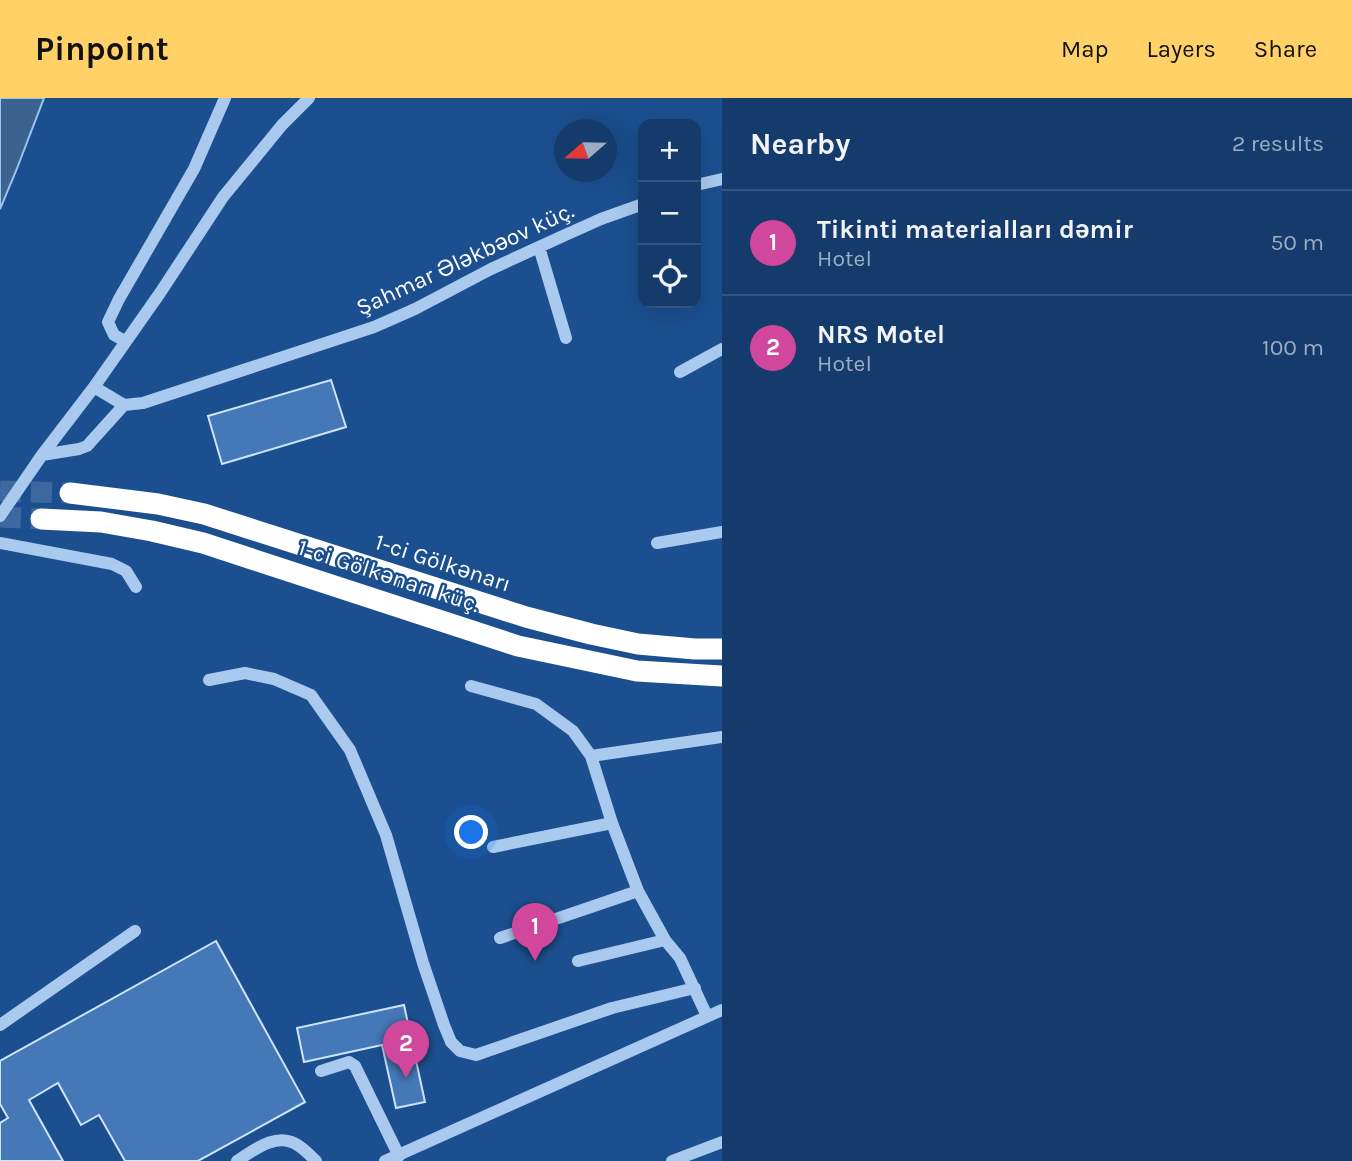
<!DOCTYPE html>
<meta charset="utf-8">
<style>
body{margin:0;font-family:Karla,sans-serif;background:#1d4271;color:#f1f3f6}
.controls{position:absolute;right:21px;top:21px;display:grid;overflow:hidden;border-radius:14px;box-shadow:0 7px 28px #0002}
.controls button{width:63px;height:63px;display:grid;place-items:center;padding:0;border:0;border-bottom:2px solid #33557e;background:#143b6b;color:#f1f3f6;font:35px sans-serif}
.compass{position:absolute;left:554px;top:21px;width:63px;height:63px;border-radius:50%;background:#143b6b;box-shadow:0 7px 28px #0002;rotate:250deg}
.you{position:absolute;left:472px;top:735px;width:24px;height:24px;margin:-18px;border:5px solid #fff;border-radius:50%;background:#1a73e8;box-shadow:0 0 0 10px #1a73e833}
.badge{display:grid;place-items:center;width:46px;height:46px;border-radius:50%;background:#ffd166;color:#fff;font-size:23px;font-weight:700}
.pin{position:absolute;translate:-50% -58px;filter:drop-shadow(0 2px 4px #0008)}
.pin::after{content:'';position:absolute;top:37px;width:24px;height:21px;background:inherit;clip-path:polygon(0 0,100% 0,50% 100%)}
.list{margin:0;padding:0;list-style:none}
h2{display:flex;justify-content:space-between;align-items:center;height:91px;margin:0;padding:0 28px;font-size:30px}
h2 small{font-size:23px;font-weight:400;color:#9dadc1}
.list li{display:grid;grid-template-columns:46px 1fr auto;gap:21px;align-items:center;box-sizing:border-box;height:105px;padding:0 28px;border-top:2px solid #33557e}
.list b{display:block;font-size:26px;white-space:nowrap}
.list p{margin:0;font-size:23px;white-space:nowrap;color:#9dadc1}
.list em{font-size:23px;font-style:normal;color:#9dadc1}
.icon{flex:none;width:38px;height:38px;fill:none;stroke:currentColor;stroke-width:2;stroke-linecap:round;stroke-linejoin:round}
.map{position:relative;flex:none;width:722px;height:1063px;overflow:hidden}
header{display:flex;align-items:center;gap:42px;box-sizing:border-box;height:98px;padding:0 35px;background:#ffd166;color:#111}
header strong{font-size:33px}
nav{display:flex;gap:38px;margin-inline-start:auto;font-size:24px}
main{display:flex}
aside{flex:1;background:#143b6b}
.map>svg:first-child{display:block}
.water{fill:#3c6290;stroke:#9cc4f0;stroke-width:2}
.building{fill:#4478b7;stroke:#cfe3fa;stroke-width:2}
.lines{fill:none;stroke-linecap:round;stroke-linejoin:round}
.highway-tunnel{stroke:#3d69a0;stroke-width:21;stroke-dasharray:21 10;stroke-linecap:butt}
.minor{stroke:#a9c9ee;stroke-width:12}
.highway{stroke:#fff;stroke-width:21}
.labels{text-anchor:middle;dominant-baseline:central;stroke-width:5;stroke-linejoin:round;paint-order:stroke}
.street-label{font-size:23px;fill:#fff;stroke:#1b4f8f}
</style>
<header>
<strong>Pinpoint</strong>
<nav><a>Map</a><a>Layers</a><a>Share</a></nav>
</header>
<main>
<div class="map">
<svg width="722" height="1063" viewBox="0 0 722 1063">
<rect width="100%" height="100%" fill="#1b4f8f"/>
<!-- water -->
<path class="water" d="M 0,0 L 44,0 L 16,73 L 0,111 Z"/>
<!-- building -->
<path class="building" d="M 331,282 L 346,329 L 222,366 L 208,318 Z
M 216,843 L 305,1004 L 198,1063 L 125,1063 L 99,1017 L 81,1027 L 58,985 L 29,1002 L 63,1063 L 0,1063 L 0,1025 L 8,1020 L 0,1006 L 0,963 Z
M 404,907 L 425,1004 L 396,1010 L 382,947 L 304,964 L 297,930 Z"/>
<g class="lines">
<!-- highway-tunnel -->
<path class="highway-tunnel" d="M 0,393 L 70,395
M 0,419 L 41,421"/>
<!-- minor -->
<path class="minor" d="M 696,87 L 722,81
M 539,149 L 566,240
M 125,243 L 114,237 L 108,224 L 119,201 L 194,71 L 225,0
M 680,274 L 722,251
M 94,289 L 124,307 L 143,305 L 374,229 L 415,211 L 491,171 L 563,138 L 601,121 L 643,106
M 42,357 L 79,351 L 87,348 L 124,307
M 0,418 L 42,357 L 94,289 L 160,195 L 223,99 L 282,27 L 309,0
M 0,445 L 112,466 L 126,473 L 136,489
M 657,445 L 722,434
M 209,582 L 245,575 L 274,581 L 311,597 L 350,652 L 386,737 L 423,865 L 444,927 L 451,944 L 460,953 L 476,957 L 612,910 L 695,890
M 471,588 L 536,606 L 573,633 L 591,658 L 612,725 L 638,793 L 665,842 L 680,860 L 707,918
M 591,658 L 722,639
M 493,749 L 612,725
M 500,840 L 638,793
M 578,863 L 665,842
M 0,927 L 135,833
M 321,973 L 349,964 L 355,968 L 399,1058
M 237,1063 C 255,1051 278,1033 299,1048 C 305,1052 311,1058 316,1063
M 385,1063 L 722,912
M 672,1063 L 722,1044"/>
<!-- highway -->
<path class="highway" d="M 70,395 L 158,406 L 204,416 L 526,519 L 591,536 L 638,546 L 695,551 L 722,551
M 41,421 L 101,424 L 152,433 L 203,445 L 518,548 L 637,573 L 722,578"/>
</g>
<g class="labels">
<!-- street labels -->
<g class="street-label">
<text transform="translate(465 161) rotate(-25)">Şahmar Ələkbəov küç.</text>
<text transform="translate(443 465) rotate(18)">1-ci Gölkənarı</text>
<text transform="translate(389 478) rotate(18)">1-ci Gölkənarı küç.</text>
</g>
</g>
</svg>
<div class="controls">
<button>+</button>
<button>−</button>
<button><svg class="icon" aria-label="locate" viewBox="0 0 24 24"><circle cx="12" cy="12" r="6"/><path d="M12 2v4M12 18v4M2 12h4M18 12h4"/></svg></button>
</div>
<svg class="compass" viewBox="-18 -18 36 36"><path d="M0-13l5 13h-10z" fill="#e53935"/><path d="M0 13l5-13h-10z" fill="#9dadc1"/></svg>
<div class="you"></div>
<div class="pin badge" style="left:535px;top:863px;background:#d1479c">1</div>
<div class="pin badge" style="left:406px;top:980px;background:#d1479c">2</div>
</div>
<aside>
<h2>Nearby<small>2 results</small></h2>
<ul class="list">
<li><span class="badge" style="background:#d1479c">1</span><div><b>Tikinti materialları dəmir</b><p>Hotel</p></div><em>50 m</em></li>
<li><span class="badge" style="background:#d1479c">2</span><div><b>NRS Motel</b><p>Hotel</p></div><em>100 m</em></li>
</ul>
</aside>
</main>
